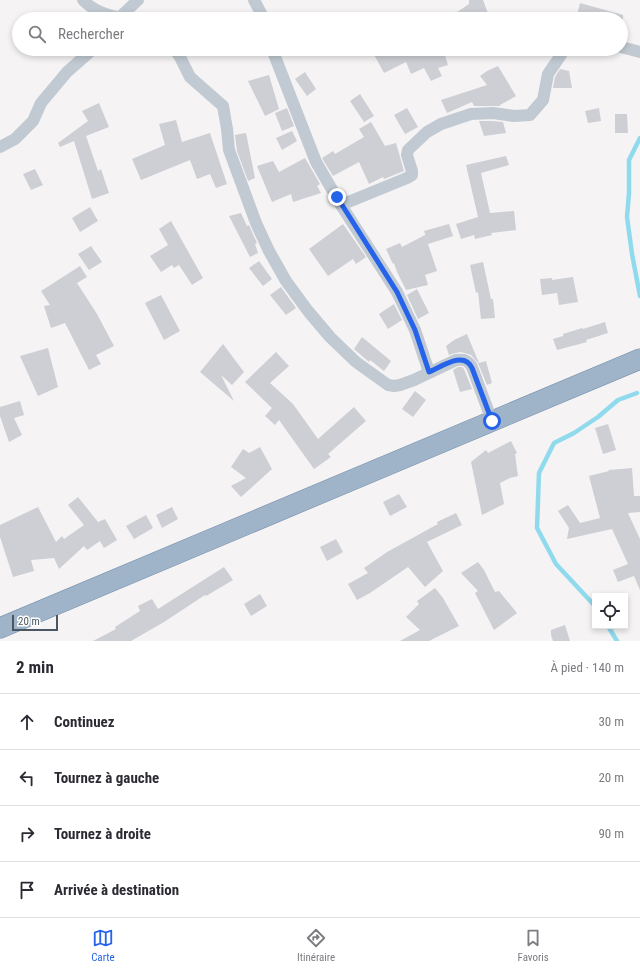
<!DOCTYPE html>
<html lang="fr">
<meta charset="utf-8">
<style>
body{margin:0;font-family:"Roboto Condensed",sans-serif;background:#f7f7f7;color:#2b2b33}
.controls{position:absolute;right:12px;bottom:12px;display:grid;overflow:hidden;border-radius:0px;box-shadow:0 2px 6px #0003}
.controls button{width:36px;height:36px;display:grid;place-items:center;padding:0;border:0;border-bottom:1px solid #e1e1e2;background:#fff;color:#2b2b33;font:20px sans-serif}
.scale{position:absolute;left:12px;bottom:10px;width:46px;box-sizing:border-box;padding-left:4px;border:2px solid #4a5661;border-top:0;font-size:11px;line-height:14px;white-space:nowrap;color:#4a5661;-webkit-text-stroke:3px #fff;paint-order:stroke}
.stop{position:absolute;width:12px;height:12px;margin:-9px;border:3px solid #2563eb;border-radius:50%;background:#fff}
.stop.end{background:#2563eb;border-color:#fff;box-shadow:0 1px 4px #0008}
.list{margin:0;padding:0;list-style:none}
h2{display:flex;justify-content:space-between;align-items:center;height:52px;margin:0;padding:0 16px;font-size:17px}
h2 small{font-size:13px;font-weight:400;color:#7c7c81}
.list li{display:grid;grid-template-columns:26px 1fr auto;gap:12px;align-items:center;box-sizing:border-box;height:56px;padding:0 16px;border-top:1px solid #e1e1e2}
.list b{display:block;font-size:15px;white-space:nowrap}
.list em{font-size:13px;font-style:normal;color:#7c7c81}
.icon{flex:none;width:22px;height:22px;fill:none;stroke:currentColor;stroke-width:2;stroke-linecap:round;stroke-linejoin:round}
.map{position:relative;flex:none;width:640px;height:641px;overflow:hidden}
.search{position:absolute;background:#fff;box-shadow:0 2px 6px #0003;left:12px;right:12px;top:12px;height:44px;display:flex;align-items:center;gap:10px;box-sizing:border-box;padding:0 14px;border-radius:22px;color:#7c7c81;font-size:15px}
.sheet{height:276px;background:#fff}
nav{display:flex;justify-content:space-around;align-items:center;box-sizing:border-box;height:56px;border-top:1px solid #e1e1e2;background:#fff;font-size:11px;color:#7c7c81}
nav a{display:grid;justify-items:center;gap:2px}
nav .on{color:#2563eb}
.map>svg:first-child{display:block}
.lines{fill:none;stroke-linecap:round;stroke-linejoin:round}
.stream{stroke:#90daee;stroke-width:4.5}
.building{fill:#cdcfd5}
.trunk-casing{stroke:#7690ad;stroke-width:21}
.minor{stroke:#c1cad2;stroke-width:12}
.trunk{stroke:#9fb4c9;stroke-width:20}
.route{stroke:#2563eb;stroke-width:5}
</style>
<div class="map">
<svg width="640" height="641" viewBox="0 0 640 641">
<rect width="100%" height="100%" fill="#f5f3f3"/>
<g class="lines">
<!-- stream -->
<path class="stream" d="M 640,138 L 629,160 L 629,193 L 627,217 L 632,254 L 640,296
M 595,606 L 556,564 L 537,528 L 539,473 L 554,443 L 574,433 L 598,417 L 618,400 L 637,393
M 608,626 L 617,641"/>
</g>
<!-- building -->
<path class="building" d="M 469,0 L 483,0 L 490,19 L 447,19 L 469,4 Z
M 580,3 L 623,15 L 623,19 L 576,19 Z
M 371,49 L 443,49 L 448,65 L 438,68 L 442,76 L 431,81 L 424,68 L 411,74 L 406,62 L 384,73 Z
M 498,66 L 516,96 L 500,105 L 500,106 L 474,106 L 472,102 L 447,113 L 441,100 L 487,85 L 480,76 L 487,71 Z
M 560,69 L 569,71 L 572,88 L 553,88 L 555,77 Z
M 305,72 L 316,89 L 307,96 L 295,79 Z
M 269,75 L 279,109 L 265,116 L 248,81 Z
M 360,94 L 374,116 L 364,122 L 350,101 Z
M 99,103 L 109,127 L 86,136 L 98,171 L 101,169 L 109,193 L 92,199 L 74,141 L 60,147 L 58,143 L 88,121 L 82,111 Z
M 287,108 L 294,126 L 282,131 L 275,113 Z
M 407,108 L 418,127 L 405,134 L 394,115 Z
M 599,108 L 601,121 L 588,123 L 585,111 Z
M 615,114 L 627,114 L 628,133 L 615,133 Z
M 176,120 L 182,142 L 210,133 L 227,184 L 216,188 L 210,174 L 197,179 L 190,160 L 141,180 L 132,159 L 165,145 L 159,124 Z
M 479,121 L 493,121 L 503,122 L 506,133 L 484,136 Z
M 371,122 L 385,146 L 396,143 L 404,171 L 384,179 L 383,177 L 369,184 L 359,162 L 333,176 L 322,158 L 333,151 L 335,154 L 364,137 L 359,129 Z
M 292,131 L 297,141 L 282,150 L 276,138 Z
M 246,133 L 255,178 L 248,181 L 237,151 L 235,135 Z
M 506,156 L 509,165 L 481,173 L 490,213 L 514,211 L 516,230 L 491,233 L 492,235 L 475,239 L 474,235 L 461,239 L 456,224 L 478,217 L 466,165 Z
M 305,158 L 320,184 L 317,186 L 321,193 L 293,202 L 291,194 L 272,202 L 257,166 L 273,161 L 279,172 Z
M 35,169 L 43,185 L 31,190 L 23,174 Z
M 90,207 L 98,221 L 80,232 L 72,218 Z
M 241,213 L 247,226 L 249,225 L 257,243 L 255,244 L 258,253 L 250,257 L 229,216 Z
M 171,221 L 203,278 L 192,285 L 179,265 L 174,268 L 172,265 L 161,272 L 150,256 L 168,245 L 159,229 Z
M 343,224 L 366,257 L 356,264 L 353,259 L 328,276 L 309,249 Z
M 449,224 L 453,236 L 428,244 L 424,231 Z
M 425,235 L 437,271 L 425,275 L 428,285 L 406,290 L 397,272 L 394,263 L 393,264 L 386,249 L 400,243 L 402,247 Z
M 91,246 L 102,262 L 89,270 L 78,254 Z
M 259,261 L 272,279 L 263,286 L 249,268 Z
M 483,262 L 491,299 L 493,299 L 495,318 L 481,319 L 478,292 L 476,293 L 470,265 Z
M 80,266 L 87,277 L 77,283 L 97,314 L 114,346 L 96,355 L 101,364 L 89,370 L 65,323 L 51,328 L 44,306 L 50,305 L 41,291 Z
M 573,277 L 578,302 L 559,305 L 557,293 L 542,295 L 540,279 L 552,278 L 552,280 Z
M 281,287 L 296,308 L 286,315 L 270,295 Z
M 417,289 L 429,313 L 418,319 L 407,295 Z
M 161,295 L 180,331 L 164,340 L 145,303 Z
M 394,304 L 402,320 L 388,329 L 379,314 Z
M 605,322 L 608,333 L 586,340 L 587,342 L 557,350 L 553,339 L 563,336 L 563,334 L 582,328 L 583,329 Z
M 467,334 L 479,363 L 486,361 L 492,383 L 487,385 L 478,363 L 471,355 L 461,352 L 455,353 L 449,355 L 446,346 L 454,340 Z
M 362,337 L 391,361 L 384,371 L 370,360 L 369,362 L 354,349 Z
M 223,344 L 244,372 L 232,385 L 221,375 L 234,401 L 200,372 Z
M 48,348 L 58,387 L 38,396 L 20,356 Z
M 276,352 L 289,366 L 270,383 L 293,404 L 318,439 L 354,407 L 366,421 L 328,454 L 331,457 L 314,469 L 279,420 L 275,425 L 265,416 L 272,408 L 245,382 Z
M 458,367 L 462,367 L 464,369 L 472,389 L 460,392 L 453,370 Z
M 415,391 L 426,400 L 413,417 L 402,409 Z
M 20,401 L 24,415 L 14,418 L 22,435 L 9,442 L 0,416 L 0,407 Z
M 608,424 L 616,450 L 603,454 L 595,428 Z
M 511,441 L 517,453 L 515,454 L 518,476 L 510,478 L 500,483 L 504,504 L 482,515 L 471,462 L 486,450 L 488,453 Z
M 260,447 L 272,469 L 241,497 L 231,486 L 246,478 L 231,467 L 243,449 L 249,453 Z
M 632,468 L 634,496 L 640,496 L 640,512 L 628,513 L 640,539 L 640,590 L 634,576 L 618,582 L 613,570 L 628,564 L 612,529 L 567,539 L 569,528 L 558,511 L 568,505 L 580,523 L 600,518 L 589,476 L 609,471 L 608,470 Z
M 399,494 L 407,507 L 390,516 L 383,502 Z
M 78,497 L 98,522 L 105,519 L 117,540 L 104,548 L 100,541 L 87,550 L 84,546 L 59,569 L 54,558 L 31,560 L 34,571 L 13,577 L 0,537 L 0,525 L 38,507 L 56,542 L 62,536 L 64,539 L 84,525 L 68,505 Z
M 172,507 L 178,519 L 162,528 L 156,515 Z
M 456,513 L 462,525 L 427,542 L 443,571 L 425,587 L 408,567 L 370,593 L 357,600 L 348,584 L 368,573 L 364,568 L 387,552 L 438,524 L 437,522 Z
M 146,515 L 153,528 L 134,539 L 126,526 Z
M 336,539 L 343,552 L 327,561 L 320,547 Z
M 478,562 L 484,570 L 495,592 L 499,591 L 517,613 L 494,630 L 475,593 L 478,591 L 461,573 Z
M 224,567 L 233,580 L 206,596 L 205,595 L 164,622 L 131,641 L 93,641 L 116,629 L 115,627 L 140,611 L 138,606 L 152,599 L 158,609 Z
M 435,588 L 443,598 L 459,626 L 429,641 L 400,641 L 420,630 L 406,617 L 419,604 L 417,601 Z
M 260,594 L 267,606 L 251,616 L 244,604 Z
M 565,625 L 570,641 L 553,641 L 551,635 L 551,630 Z"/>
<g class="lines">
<!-- trunk casing -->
<g class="trunk-casing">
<path id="trunk" d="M 0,628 L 640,359"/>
</g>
<!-- minor -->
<path class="minor" d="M 83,0 C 96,14 116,18 134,19
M 254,0 L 264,19
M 118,19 L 138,0
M 621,47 L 640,52
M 174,49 L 180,57 L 190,77 L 223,106 L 227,129 L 229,150 L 256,223 L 269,251 L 286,281 L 308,311 L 330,337 L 356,362 L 388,385 L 394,386 L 400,385 L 414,380 L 456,360 C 464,359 468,360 472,367 L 492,421
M 272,49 L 316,162 L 341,205 L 397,292 L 415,330 L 429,372
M 0,147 L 15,139 L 33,121 L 41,103 L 67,72 L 93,49
M 341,205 L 407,178 L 412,175 L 412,171 L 407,155 L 408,150 L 427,132 L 441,124 L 471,114 L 493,113 L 514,116 L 530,115 L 543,100 L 548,74 L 565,49"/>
<!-- trunk -->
<use href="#trunk" class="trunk"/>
</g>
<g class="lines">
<!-- route -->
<path class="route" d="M 337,197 L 397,292 L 415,330 L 429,372 C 441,367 464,350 472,368 L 492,421"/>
</g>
</svg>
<div class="controls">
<button><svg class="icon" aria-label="locate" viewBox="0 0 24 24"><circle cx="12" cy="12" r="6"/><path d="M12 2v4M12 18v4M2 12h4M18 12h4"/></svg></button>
</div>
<div class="scale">20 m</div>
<div class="stop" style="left:492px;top:421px"></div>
<div class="stop end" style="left:337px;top:197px"></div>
<div class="search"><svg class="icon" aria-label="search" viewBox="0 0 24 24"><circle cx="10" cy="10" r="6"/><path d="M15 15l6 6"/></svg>Rechercher</div>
</div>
<section class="sheet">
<h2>2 min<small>À pied · 140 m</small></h2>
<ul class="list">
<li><svg class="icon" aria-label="ahead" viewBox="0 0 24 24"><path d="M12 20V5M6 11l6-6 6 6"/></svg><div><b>Continuez</b></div><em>30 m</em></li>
<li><svg class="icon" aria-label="left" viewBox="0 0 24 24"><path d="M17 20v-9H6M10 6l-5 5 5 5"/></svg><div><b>Tournez à gauche</b></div><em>20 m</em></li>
<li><svg class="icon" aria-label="right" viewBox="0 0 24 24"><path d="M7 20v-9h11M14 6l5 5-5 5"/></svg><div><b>Tournez à droite</b></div><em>90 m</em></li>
<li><svg class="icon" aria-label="arrive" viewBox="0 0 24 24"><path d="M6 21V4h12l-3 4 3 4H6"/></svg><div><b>Arrivée à destination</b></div></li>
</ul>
</section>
<nav>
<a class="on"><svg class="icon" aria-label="map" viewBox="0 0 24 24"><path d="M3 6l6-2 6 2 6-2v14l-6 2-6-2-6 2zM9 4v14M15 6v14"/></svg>Carte</a>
<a><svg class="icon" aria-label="directions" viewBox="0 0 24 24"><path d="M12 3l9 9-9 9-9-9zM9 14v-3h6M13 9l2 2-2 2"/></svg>Itinéraire</a>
<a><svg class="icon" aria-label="saved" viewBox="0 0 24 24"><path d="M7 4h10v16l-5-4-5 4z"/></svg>Favoris</a>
</nav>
